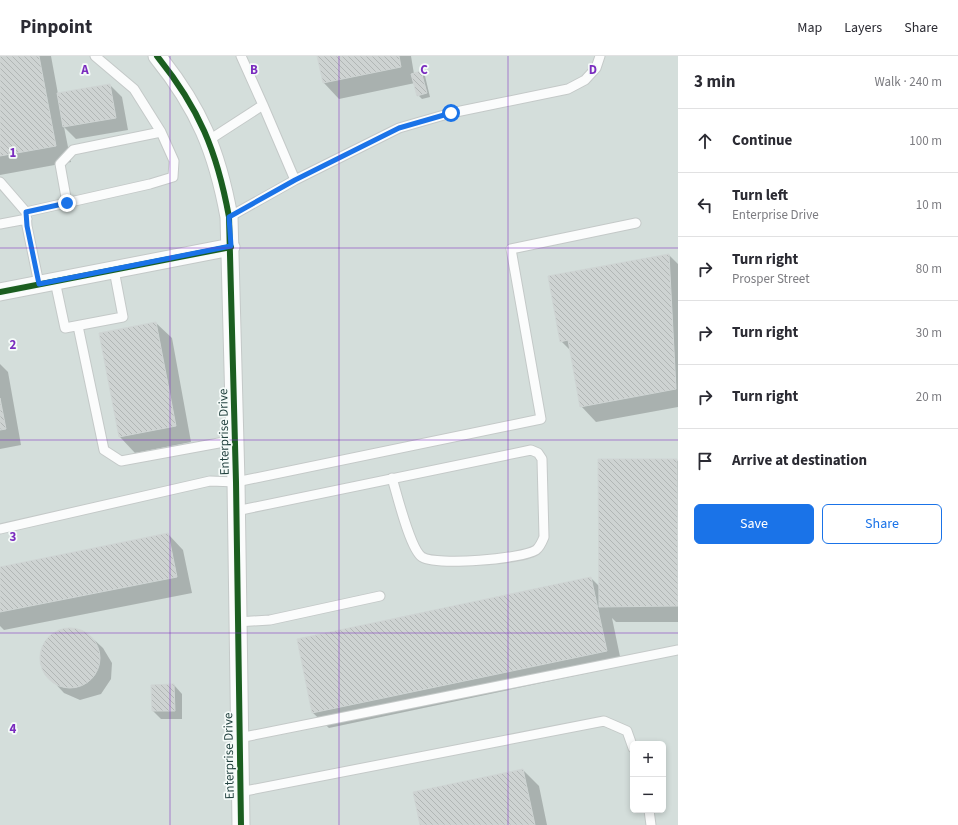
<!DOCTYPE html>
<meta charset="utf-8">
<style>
body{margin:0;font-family:"Source Sans 3",sans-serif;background:#f2f2f3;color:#2b2b33}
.controls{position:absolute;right:12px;bottom:12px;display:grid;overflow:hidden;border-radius:6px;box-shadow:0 2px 6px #0003}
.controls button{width:36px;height:36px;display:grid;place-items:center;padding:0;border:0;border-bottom:1px solid #e1e1e2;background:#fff;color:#2b2b33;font:20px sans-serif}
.stop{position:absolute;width:12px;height:12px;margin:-9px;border:3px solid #1a73e8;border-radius:50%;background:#fff}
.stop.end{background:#1a73e8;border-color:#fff;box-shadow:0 1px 4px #0008}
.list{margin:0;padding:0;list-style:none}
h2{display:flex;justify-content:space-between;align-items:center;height:52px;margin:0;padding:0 16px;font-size:17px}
h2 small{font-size:13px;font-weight:400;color:#7c7c81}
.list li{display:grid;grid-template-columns:26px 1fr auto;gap:12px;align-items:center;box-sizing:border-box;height:64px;padding:0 16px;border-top:1px solid #e1e1e2}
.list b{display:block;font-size:15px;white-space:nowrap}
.list p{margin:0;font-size:13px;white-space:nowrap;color:#7c7c81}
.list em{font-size:13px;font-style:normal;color:#7c7c81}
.actions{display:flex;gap:8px;padding:12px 16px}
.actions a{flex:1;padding:9px 0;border:1px solid #1a73e8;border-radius:6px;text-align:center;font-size:14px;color:#1a73e8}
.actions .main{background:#1a73e8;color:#fff}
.icon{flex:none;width:22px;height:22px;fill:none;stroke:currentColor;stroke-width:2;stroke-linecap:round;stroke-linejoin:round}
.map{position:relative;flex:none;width:678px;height:769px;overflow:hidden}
header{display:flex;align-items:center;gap:24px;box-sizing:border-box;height:56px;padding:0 20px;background:#fff;border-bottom:1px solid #e1e1e2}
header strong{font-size:19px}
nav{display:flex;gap:22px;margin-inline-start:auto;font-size:14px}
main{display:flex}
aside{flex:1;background:#fff}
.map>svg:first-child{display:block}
.built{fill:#d4dedb;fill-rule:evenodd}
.shadow{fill:#0003}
.building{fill:url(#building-back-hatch);stroke:#cfd5d4}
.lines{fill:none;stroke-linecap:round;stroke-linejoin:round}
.lane-casing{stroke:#c4c9c8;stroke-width:11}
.street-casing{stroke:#c4c9c8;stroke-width:19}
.lane{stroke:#fbfcfc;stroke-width:9}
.street{stroke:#fbfcfc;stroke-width:17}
.cycleway-casing{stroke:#f5fbf9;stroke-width:8}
.cycleway{stroke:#1b5e20;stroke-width:6}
.route{stroke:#1a73e8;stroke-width:5}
.grid{fill:none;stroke:#7b2cbf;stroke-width:1;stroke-opacity:0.55}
.labels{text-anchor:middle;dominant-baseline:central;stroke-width:3.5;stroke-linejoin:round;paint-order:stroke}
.street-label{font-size:13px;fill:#22423f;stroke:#f5fbf9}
.grid-label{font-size:13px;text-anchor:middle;font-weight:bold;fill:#7b2cbf;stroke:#f5fbf9;stroke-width:3.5;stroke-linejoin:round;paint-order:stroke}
</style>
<header>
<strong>Pinpoint</strong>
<nav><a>Map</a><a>Layers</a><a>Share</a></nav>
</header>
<main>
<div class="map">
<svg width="678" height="769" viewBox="0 0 678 769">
<defs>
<pattern id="building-back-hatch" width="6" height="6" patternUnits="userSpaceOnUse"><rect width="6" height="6" fill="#ced3d2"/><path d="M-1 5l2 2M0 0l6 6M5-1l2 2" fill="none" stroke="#b1b6b5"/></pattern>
</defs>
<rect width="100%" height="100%" fill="#e7eceb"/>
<!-- built -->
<path class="built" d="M 0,0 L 678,0 L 678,769 L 0,769 ZM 633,688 L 663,688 L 663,754 L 633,754 Z"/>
<!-- shadow -->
<path class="shadow" d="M 0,0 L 51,0 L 58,38 L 110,29 L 122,41 L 128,74 L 76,83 L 64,71 L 71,106 L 0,119 Z
M 318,0 L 411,0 L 414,18 L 421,16 L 425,20 L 430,41 L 422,43 L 418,39 L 415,27 L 339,43 L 324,27 Z
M 669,199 L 678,208 L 678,351 L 596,366 L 581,350 L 570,294 L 561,285 Z
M 156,267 L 172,282 L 191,386 L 135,397 L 120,381 Z
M 0,308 L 8,316 L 21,389 L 0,393 Z
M 676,404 L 678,405 L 678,566 L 616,566 L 612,562 L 622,610 L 329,672 L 313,657 L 591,522 L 600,531 Z
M 168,478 L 183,494 L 192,537 L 4,574 L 0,570 L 0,512 Z
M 75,573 L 90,580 L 103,592 L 112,607 L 111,623 L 101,638 L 80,644 L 64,637 L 52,624 L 42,610 L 43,591 L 54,577 Z
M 174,629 L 182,638 L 182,663 L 161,663 L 153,655 Z
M 523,714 L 539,730 L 547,769 L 421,769 Z"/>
<!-- building -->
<path class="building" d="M 0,0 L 39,0 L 56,90 L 0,100 Z
M 317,0 L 399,0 L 401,11 L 323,27 Z
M 421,15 L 427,37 L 417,40 L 411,18 Z
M 110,28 L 116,62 L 63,71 L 57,37 Z
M 669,198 L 676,333 L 580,351 L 568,284 L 560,286 L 548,220 Z
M 156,266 L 176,370 L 119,381 L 99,277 Z
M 0,342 L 6,373 L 0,374 Z
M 598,403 L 677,403 L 678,550 L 599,551 Z
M 168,477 L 177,521 L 0,556 L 0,511 Z
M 591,521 L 607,595 L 312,657 L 297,583 Z
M40 602a30 30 0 1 1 60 0a30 30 0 1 1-60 0Z
M 174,628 L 175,655 L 152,655 L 151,629 Z
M 523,713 L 535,769 L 420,769 L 413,736 Z"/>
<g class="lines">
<!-- lane casing -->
<g class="lane-casing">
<path id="lane" d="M 241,0 L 263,49
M 209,84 L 263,49 L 295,124
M 0,126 L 26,156
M 67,147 L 60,108 L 73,94 L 161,76
M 229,161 L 295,124 L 399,72 L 451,57 L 568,33 L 585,24 L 596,12 L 600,0
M 0,168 L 27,163
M 55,225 L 65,272 L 123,261 L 114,214
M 39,228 L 27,170 L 26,156 L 150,128 L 173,121 L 174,105 L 161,76 L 134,33 L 95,0
M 78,270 L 104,394 L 121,405 L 235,384
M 236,455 L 531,394 L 538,397 L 542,403 L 544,481 C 542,486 540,491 536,494 C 522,503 437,510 422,501 C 410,493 397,438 392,422
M 0,473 L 210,425 L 236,426 L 541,363 L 511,193 L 636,167
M 237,566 L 270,564 L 380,540
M 239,682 L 678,594
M 240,736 L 604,665 L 627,675 L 633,692
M 649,754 L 651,769"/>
</g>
<!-- street casing -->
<g class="street-casing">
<path id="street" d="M 157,0 C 199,52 217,95 229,161 L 236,426 L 241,769
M 0,236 L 231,191"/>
</g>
<!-- lane -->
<use href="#lane" class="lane"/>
<!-- street -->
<use href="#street" class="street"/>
<!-- cycleway casing -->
<g class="cycleway-casing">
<path id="cycleway" d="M 157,0 C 199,52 217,95 229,161 L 236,426 L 241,769
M 0,236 L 231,191"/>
</g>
<!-- cycleway -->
<use href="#cycleway" class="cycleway"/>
</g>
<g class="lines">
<!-- route -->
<path class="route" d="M 67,147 L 26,156 L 27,170 L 39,228 L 231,190 L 229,161 L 295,124 L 399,72 L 451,57"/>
</g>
<!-- grid -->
<path class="grid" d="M 170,0 L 170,769M 339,0 L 339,769M 508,0 L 508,769M 0,192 L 678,192M 0,384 L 678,384M 0,577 L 678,577"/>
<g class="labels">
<!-- street labels -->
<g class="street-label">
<text transform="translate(224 376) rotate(-91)">Enterprise Drive</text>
<text transform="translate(229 700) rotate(-91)">Enterprise Drive</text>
</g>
</g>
<g class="grid-label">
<text x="85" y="18">A</text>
<text x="254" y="18">B</text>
<text x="424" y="18">C</text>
<text x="593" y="18">D</text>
<text x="13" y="101">1</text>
<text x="13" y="293">2</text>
<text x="13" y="485">3</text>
<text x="13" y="677">4</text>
</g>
</svg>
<div class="controls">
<button>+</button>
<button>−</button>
</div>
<div class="stop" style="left:451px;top:57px"></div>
<div class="stop end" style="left:67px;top:147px"></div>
</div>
<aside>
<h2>3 min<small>Walk · 240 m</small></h2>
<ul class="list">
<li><svg class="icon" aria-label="ahead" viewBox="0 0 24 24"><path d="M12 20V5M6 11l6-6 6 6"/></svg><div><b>Continue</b></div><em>100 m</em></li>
<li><svg class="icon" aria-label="left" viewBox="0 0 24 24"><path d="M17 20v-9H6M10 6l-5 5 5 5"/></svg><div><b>Turn left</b><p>Enterprise Drive</p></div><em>10 m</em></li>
<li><svg class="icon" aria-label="right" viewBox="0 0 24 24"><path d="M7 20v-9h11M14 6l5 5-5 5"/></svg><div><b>Turn right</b><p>Prosper Street</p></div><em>80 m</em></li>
<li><svg class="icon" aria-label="right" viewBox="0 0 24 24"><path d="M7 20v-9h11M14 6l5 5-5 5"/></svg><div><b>Turn right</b></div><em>30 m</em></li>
<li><svg class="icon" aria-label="right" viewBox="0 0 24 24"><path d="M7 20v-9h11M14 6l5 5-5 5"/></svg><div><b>Turn right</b></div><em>20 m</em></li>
<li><svg class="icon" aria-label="arrive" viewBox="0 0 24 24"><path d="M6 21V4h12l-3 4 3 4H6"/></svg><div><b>Arrive at destination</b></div></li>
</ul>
<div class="actions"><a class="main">Save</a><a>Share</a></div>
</aside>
</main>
